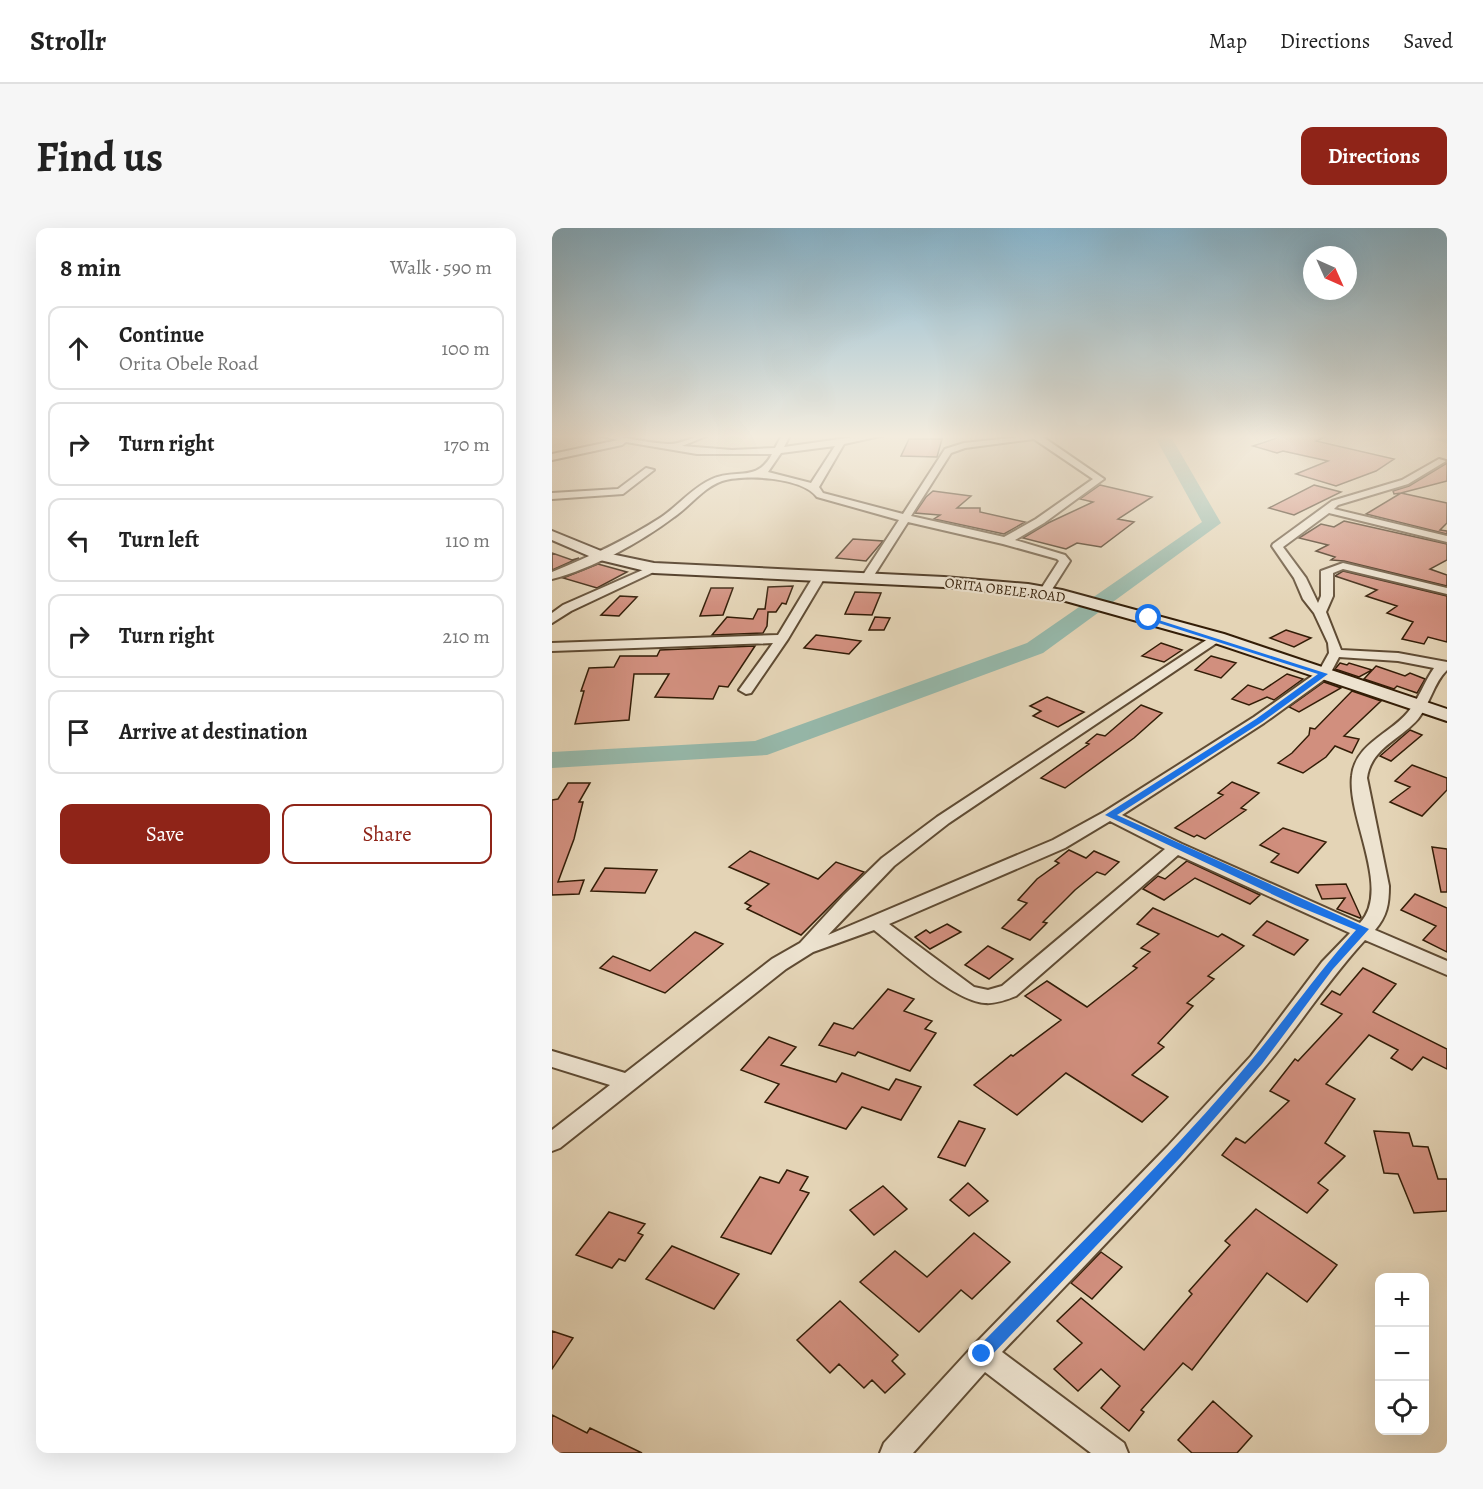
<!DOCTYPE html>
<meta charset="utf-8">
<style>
body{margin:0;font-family:Alegreya,serif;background:#f6f6f6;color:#222}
.controls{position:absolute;right:18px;bottom:18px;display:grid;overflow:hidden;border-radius:12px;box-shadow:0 6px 24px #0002}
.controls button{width:54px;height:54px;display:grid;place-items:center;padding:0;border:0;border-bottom:2px solid #e0e0e0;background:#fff;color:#222;font:30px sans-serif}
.compass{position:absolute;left:751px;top:18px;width:54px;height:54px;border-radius:50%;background:#fff;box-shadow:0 6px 24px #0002;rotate:135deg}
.stop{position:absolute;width:18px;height:18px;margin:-14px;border:4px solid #1a73e8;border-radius:50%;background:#fff}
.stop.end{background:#1a73e8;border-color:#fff;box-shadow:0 2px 6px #0008}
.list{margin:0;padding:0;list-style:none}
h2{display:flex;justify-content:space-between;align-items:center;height:78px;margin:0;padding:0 24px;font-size:26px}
h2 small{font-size:20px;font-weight:400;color:#767676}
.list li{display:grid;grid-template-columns:39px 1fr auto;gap:18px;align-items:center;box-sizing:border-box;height:84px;margin:0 12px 12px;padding:0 12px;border:2px solid #e0e0e0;border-radius:12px}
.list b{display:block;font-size:22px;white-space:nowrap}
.list p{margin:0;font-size:20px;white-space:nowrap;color:#767676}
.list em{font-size:20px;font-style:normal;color:#767676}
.actions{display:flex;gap:12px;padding:18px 24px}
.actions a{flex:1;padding:14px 0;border:2px solid #8f2418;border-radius:12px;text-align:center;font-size:21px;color:#8f2418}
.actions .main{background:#8f2418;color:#fff}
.icon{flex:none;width:33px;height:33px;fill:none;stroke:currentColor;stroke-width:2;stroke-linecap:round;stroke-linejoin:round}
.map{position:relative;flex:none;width:895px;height:1225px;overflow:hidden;border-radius:12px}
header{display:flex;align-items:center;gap:36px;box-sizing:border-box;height:84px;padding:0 30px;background:#fff;border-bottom:2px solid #e0e0e0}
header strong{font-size:28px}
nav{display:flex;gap:33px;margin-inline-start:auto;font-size:21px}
.intro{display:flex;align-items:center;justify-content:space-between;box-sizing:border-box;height:144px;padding:0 36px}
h1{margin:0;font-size:42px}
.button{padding:15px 27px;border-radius:12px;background:#8f2418;color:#fff;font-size:21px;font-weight:700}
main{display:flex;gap:36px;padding:0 36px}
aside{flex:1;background:#fff;border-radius:12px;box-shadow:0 6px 24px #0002}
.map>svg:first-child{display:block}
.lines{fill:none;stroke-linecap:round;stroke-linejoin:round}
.river{fill:#96b8aa;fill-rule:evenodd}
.building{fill:#d18f7e;stroke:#331d07;stroke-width:1.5}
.minor-casing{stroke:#5f4b33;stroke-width:4}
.secondary-casing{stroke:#331d07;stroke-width:4}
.minor{fill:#ede3d0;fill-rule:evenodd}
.secondary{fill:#ede3d0;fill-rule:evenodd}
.route{fill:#1a73e8}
.labels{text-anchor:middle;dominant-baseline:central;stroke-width:4.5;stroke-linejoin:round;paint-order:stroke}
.far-street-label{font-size:14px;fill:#331d07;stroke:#ede3d0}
</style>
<header>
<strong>Strollr</strong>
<nav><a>Map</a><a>Directions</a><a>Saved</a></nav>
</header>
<div class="intro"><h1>Find us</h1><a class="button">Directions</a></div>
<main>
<aside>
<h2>8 min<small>Walk · 590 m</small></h2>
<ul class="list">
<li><svg class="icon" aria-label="ahead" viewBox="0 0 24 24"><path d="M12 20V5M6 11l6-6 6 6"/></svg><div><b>Continue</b><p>Orita Obele Road</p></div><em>100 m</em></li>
<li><svg class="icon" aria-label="right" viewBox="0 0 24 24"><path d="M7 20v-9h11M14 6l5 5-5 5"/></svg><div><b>Turn right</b></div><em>170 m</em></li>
<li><svg class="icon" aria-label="left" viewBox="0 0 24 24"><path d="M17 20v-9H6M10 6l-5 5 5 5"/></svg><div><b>Turn left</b></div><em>110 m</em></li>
<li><svg class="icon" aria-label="right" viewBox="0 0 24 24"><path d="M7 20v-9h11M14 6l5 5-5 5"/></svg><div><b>Turn right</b></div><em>210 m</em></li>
<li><svg class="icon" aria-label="arrive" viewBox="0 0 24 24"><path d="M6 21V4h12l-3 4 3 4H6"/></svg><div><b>Arrive at destination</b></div></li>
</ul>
<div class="actions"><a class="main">Save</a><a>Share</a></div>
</aside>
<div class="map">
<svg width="895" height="1225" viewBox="0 0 895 1225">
<rect width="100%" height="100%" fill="#e4d4b6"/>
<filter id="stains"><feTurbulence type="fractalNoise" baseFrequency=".00333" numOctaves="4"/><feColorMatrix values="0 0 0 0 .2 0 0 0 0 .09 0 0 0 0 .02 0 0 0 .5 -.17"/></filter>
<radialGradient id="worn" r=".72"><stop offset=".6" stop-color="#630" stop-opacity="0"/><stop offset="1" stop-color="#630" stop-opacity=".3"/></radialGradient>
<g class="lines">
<!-- river -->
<path class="river" d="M 602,207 L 618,207 L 669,295 L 491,425 L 215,527 L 0,540 L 0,524 L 203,513 L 475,415 L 650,294 Z
M 872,207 L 895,207 L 895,215 L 875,210 Z"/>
</g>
<!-- building -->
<path class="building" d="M 734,207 L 777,207 L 764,213 L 842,231 L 824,243 L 784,258 L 744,246 L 776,233 L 731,223 L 725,225 L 701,218 Z
M 357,211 L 390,211 L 385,229 L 349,228 Z
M 895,235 L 895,253 L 849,265 L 895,275 L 895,295 L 888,302 L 895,303 L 895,306 L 814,286 L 849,265 L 842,266 L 841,263 L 857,258 Z
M 548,257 L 600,269 L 566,291 L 582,294 L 549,319 L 525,315 L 514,321 L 471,310 L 496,295 L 541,274 L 528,271 Z
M 762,257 L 789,264 L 742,287 L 717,280 Z
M 381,263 L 419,268 L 405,280 L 428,280 L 428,284 L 473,294 L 452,306 L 382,291 L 388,287 L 363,285 L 374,269 Z
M 792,293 L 895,316 L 895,332 L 878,341 L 895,347 L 895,358 L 792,333 L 779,332 L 783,329 L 764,323 L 776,317 L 747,310 L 769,296 L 782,299 Z
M 301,311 L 331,313 L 314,333 L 284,330 Z
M 0,325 L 20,332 L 27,330 L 0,342 Z
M 46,336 L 75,344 L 45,360 L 11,350 Z
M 791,343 L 895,368 L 895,414 L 876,409 L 872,416 L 850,411 L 861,394 L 835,385 L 845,378 L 814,368 L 825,362 L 783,348 Z
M 241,358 L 234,376 L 230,375 L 224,384 L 216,384 L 215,398 L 211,405 L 160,407 L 175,389 L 201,391 L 206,381 L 213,381 L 216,359 Z
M 159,360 L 181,360 L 171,387 L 148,388 Z
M 303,364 L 329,365 L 320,387 L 293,386 Z
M 68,368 L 85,369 L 67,388 L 49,387 Z
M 323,389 L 338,390 L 332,402 L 317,402 Z
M 734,402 L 759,410 L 742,419 L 718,410 Z
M 264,407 L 288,410 L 309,413 L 297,426 L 252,420 Z
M 609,415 L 630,422 L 612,434 L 590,428 Z
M 203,418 L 176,459 L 167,458 L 161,471 L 103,469 L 117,446 L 82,446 L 77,492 L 23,496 L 32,463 L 29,463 L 37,440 L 62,439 L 68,428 L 105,428 L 108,422 Z
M 659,428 L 684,435 L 669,450 L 643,442 Z
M 788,435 L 795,437 L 797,435 L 820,442 L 807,449 L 783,441 Z
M 824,438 L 853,448 L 858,445 L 873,451 L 865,465 L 845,458 L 842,461 L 812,451 Z
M 735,446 L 751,451 L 722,472 L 715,469 L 697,477 L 680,471 L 696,457 L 711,462 Z
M 772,454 L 789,460 L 747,484 L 737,479 Z
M 800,463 L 829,473 L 792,508 L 807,511 L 800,525 L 783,518 L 774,529 L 751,545 L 726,535 L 740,525 L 757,507 L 758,500 L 763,501 Z
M 495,469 L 532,484 L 506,499 L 481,488 L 489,483 L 478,478 Z
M 589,477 L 610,485 L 582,510 L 513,560 L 489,550 L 537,516 L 534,515 L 545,506 L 553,508 Z
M 858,502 L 870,507 L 839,533 L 828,528 Z
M 860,537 L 895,550 L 895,562 L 870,588 L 838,574 L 858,559 L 843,553 Z
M 680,554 L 707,565 L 689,580 L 694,582 L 653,611 L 645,607 L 642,609 L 623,600 L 671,567 L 666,565 Z
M 16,555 L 38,555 L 27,574 L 31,574 L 22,611 L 6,654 L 32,652 L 27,666 L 0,667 L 0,572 L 6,571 Z
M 731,600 L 774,614 L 746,645 L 719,634 L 727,626 L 708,617 Z
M 880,619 L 895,621 L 895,664 L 889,664 Z
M 517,622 L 534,630 L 542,623 L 567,634 L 553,647 L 545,644 L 523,662 L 491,694 L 495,695 L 478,712 L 450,700 L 475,675 L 466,672 L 485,651 L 507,635 L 503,633 Z
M 198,623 L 266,651 L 284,634 L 312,644 L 249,707 L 195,681 L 199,678 L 193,675 L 217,656 L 177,639 Z
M 635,633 L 708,667 L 698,676 L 643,650 L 612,672 L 591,661 L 606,648 L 613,651 Z
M 53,640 L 105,642 L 93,665 L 39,663 Z
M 794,656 L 809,689 L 808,690 L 785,681 L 793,670 L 770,671 L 764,657 Z
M 863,666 L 895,680 L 895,724 L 871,712 L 884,698 L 849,682 Z
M 601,680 L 666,709 L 670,706 L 692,718 L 656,748 L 662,751 L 635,775 L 641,778 L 606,815 L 612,819 L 580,847 L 616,869 L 590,894 L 514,845 L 465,887 L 422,857 L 459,827 L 461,828 L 509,792 L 473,768 L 495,753 L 535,779 L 585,740 L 581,738 L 598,724 L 589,720 L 607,706 L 585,696 Z
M 715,693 L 756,712 L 742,727 L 701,707 Z
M 395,696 L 409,704 L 378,721 L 363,709 L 374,702 L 378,705 Z
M 143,704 L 171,716 L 113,765 L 48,740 L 61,728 L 98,743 Z
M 436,718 L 461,731 L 437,751 L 413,737 Z
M 811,740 L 844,756 L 821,784 L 895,821 L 895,841 L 871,829 L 860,842 L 839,830 L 846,822 L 817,807 L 774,856 L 803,871 L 773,915 L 793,928 L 766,955 L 776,962 L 755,985 L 670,927 L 684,910 L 693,915 L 737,873 L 718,863 L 743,831 L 746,833 L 790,786 L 769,776 L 780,763 L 788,767 Z
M 336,761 L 362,771 L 352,783 L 380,793 L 373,801 L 384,805 L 358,843 L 306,824 L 303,828 L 267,817 L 282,795 L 301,801 Z
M 217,809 L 244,819 L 229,837 L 284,854 L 290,845 L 337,862 L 344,851 L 369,859 L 349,892 L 310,879 L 294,901 L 213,874 L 227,856 L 189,842 Z
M 407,893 L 433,901 L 413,938 L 386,929 Z
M 822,903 L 857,905 L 861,918 L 876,919 L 886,951 L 895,951 L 895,983 L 862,985 L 846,946 L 832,945 Z
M 235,942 L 256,949 L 248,962 L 257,965 L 219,1026 L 169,1009 L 208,949 L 227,955 Z
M 416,955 L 436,973 L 417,988 L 398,972 Z
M 331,958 L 355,981 L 322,1007 L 298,982 Z
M 704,981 L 785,1037 L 755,1074 L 715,1045 L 640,1142 L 631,1135 L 589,1182 L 592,1184 L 577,1203 L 549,1180 L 568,1158 L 549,1141 L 526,1163 L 502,1141 L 530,1115 L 505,1093 L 529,1070 L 592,1122 L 640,1066 L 637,1063 L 678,1017 L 673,1013 Z
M 57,984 L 93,996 L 86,1005 L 91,1007 L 73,1033 L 67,1031 L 60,1040 L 24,1027 Z
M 422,1005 L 458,1034 L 420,1071 L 409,1062 L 367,1104 L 308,1054 L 343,1023 L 375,1049 Z
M 120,1018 L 187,1046 L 162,1081 L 94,1051 Z
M 549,1024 L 570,1039 L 540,1071 L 519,1055 Z
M 288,1073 L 346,1127 L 340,1133 L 353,1146 L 333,1165 L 320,1152 L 312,1160 L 287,1136 L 278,1145 L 245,1112 Z
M 0,1103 L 21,1110 L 0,1141 Z
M 661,1173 L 700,1208 L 685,1225 L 640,1225 L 626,1212 Z
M 0,1187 L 35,1205 L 38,1200 L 90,1225 L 0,1225 Z"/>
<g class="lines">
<!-- minor casing -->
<g class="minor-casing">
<path id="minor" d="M 45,207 C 69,207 92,215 116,216 C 128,217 143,207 157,207 L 130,218 L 180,222 L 223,220 L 230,207 L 238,207 L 232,219 L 316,207 L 333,207 L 292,216 L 267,259 L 271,265 L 351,286 L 393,221 L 412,215 L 488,207 L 552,251 L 492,295 L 463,312 L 513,327 L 518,333 L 497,366 L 493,367 L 487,364 L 507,333 L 505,331 L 451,316 L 356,294 L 319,352 L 311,352 L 309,350 L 347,292 L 265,269 C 250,249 193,246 170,253 C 152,259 137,279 122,289 C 89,314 40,341 0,351 L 0,344 C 37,329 74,312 108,290 C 125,279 141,259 160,251 C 184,240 205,255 220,226 L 145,226 L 74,214 L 70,217 L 0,232 L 0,226 L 66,212 ZM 482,211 L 541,251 L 484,291 L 452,309 L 359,288 L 399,225 L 413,220 ZM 283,218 L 259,255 L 216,244 L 229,225 Z
M 887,231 L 894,233 L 856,256 L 786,277 L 782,281 L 895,308 L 895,314 L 777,285 L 731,319 L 754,350 L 766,375 L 769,368 L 769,343 L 791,335 L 895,360 L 895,366 L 791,341 L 781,345 L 781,368 L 774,384 L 789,422 L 846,425 L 895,434 L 895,442 C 882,454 878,476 866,491 C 848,512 819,520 815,550 L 837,658 C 837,676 835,688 823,702 L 895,733 L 895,747 L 813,712 C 776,752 747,798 712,840 C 629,939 539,1031 450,1124 L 572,1215 L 576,1225 L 539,1225 L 433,1144 L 361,1225 L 328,1225 L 332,1215 L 422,1117 L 615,919 L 699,828 L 770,734 L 798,705 L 626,627 L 464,768 C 454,772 443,776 433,775 C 401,773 348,722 322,702 L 261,724 L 234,741 L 8,920 L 0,923 L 0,902 L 58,857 L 0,839 L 0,823 L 73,845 L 220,731 L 248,715 L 292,667 L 330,630 L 385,589 L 662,407 L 670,407 L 672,410 L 397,595 L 342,638 L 276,707 L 501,612 L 552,584 L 702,489 L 767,443 L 777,425 L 776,415 L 762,385 L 751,371 L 742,350 L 720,318 L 721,316 L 780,273 L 850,252 ZM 787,429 L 846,433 L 882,440 C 872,454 867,471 856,484 C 838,506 803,516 800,548 C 795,590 840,661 808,695 L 630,616 L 570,587 L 712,495 L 777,448 ZM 558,593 L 613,621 L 450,758 L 436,762 L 422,759 L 337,696 L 513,620 Z
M 94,240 L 102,242 L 71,266 L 0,271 L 0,265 L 66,261 Z
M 102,337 L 106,338 L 106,342 L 19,383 L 0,395 L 0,385 L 11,377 Z
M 267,346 L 273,349 L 236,411 L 199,465 L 194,466 L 187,462 L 221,415 L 0,423 L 0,415 L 226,407 L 261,349 Z"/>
</g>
<!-- secondary casing -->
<g class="secondary-casing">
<path id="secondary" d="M 0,303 L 54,325 L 102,335 L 392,349 L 476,356 L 510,362 L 672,406 L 895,481 L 895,493 L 660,414 L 510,372 L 476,366 L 392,359 L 102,345 L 44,331 L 0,312 Z"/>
</g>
<!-- minor -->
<use href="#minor" class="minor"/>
<!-- secondary -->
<use href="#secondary" class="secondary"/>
</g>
<!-- sky -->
<linearGradient id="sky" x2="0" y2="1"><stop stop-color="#87b6cf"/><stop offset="0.55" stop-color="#f3ecde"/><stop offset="1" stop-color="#f3ecde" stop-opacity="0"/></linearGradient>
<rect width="895" height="379" fill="url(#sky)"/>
<!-- route -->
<path class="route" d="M 594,388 L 776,446 L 710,494 L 565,587 L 817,701 L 781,741 L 710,836 L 628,930 L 436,1131 L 430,1133 L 425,1131 L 423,1126 L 425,1120 C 518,1025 616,933 701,830 C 736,788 767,743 804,702 L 743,677 L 553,587 L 704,491 L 766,446 L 594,391 Z"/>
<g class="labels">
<!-- far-street labels -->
<g class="far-street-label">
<text transform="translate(453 362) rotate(7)">ORITA OBELE ROAD</text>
</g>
</g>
<rect width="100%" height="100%" filter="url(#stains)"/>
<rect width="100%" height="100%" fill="url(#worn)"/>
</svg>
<div class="controls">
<button>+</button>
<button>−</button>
<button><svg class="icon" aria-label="locate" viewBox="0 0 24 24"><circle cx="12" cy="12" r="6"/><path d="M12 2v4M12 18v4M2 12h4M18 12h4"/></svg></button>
</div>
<svg class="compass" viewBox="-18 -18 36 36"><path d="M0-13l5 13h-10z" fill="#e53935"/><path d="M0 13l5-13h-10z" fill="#767676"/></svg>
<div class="stop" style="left:597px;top:390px"></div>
<div class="stop end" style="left:430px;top:1126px"></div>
</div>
</main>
